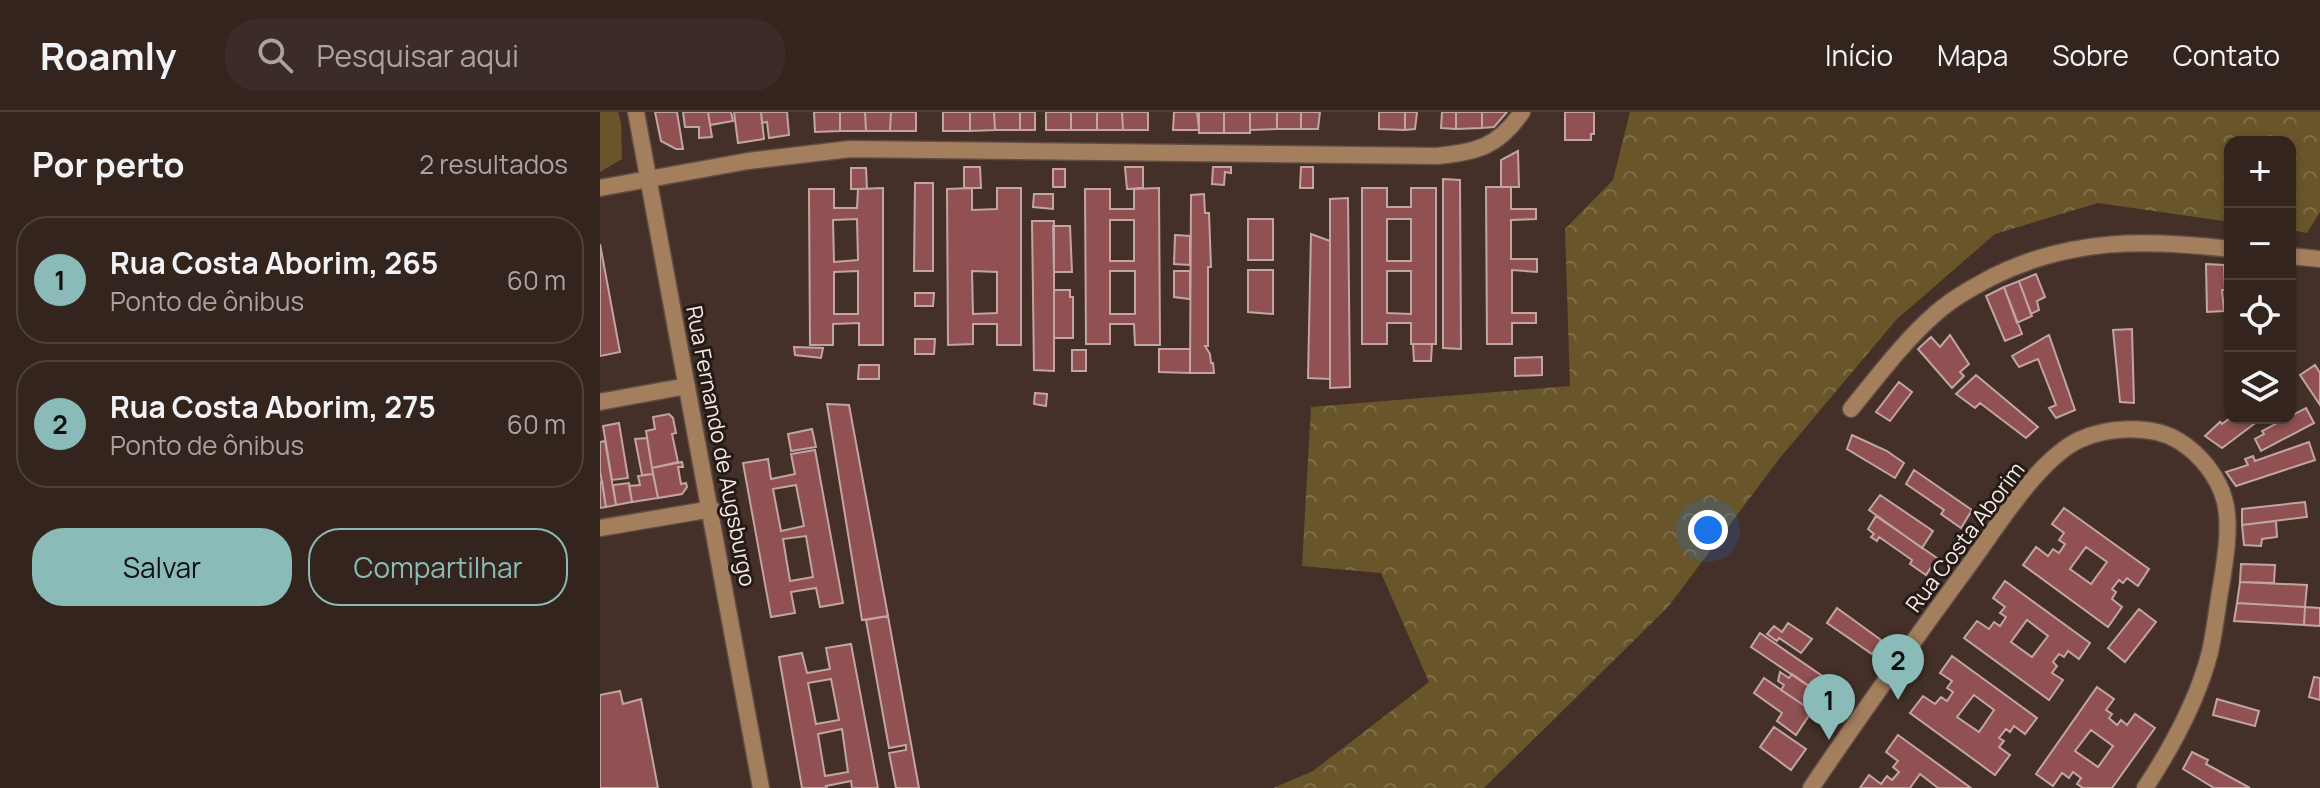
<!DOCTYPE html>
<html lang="pt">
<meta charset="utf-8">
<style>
body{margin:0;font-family:Manrope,sans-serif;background:#3b2c27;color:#f1f3f6}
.controls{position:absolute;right:24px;top:24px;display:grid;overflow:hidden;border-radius:16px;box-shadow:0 2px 6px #0004}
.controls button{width:72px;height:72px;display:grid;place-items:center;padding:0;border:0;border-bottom:2px solid #4e413c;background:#33241e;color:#f1f3f6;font:40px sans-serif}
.you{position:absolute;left:1108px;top:418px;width:28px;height:28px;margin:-20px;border:6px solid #fff;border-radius:50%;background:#1a73e8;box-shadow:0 0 0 12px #1a73e833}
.badge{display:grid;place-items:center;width:52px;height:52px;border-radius:50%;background:#8bbbb9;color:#111;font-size:26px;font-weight:700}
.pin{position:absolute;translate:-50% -66px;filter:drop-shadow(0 2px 4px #0008)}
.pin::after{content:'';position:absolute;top:42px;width:28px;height:24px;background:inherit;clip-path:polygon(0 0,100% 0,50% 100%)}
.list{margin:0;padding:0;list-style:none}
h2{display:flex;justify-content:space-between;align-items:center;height:104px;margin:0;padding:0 32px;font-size:34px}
h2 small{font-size:26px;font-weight:400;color:#a9a4a4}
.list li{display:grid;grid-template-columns:52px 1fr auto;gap:24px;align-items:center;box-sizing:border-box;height:128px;margin:0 16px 16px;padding:0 16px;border:2px solid #4e413c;border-radius:32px}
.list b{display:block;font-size:30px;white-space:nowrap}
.list p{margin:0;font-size:26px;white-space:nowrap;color:#a9a4a4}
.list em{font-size:26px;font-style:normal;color:#a9a4a4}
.actions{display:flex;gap:16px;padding:24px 32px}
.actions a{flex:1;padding:18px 0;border:2px solid #8bbbb9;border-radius:32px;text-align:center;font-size:28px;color:#8bbbb9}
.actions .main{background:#8bbbb9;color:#111}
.icon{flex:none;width:44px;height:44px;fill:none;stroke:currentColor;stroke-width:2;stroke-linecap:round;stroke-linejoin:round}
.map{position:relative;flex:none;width:1720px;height:676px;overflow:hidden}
header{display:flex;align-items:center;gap:48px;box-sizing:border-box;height:112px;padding:0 40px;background:#33241e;border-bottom:2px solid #4e413c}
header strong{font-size:38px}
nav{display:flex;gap:44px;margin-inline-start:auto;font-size:28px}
.search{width:560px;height:72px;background:#3b2c27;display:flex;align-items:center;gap:20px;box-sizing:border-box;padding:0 28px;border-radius:32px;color:#a9a4a4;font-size:30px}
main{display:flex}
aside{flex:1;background:#33241e}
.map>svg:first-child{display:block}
.green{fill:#68562a}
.forest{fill:url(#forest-crowns)}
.building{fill:#915152;stroke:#c1a5a4;stroke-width:2;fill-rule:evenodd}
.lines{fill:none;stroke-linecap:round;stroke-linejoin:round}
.street-casing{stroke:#604d46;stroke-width:19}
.street{stroke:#a37f5d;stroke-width:16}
.labels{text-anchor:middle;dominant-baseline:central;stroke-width:6;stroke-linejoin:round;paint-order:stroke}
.street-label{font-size:22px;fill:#f6e8e3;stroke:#241b17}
</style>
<header>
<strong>Roamly</strong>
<div class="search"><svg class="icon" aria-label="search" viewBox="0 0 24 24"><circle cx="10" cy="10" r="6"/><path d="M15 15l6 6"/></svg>Pesquisar aqui</div>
<nav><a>Início</a><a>Mapa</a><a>Sobre</a><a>Contato</a></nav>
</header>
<main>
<aside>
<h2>Por perto<small>2 resultados</small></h2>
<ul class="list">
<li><span class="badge">1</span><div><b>Rua Costa Aborim, 265</b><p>Ponto de ônibus</p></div><em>60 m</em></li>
<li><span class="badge">2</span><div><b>Rua Costa Aborim, 275</b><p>Ponto de ônibus</p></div><em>60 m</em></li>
</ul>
<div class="actions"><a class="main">Salvar</a><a>Compartilhar</a></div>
</aside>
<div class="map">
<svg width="1720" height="676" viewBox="0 0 1720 676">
<defs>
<pattern id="forest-crowns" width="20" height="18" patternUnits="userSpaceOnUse" patternTransform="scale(2)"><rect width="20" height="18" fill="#68562a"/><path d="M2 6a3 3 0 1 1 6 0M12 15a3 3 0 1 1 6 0" fill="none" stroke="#7e6e49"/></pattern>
</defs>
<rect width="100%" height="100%" fill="#443028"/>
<!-- green -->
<path class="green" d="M 0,0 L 18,0 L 21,11 L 22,47 L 0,60 Z"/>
<!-- forest -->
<path class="forest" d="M 1030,0 L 1720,0 L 1720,100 L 1707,121 L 1690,118 L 1690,30 L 1630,30 L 1630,110 L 1498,91 L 1395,122 L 1296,208 L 1179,347 L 1068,495 L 884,676 L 673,676 L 713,659 L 829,570 L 781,461 L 702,454 L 711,295 L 970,274 L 965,117 L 1013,68 Z"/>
<!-- building -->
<path class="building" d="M 55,0 L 77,0 L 83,37 L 76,37 L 61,29 Z
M 83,0 L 108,0 L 112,25 L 99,26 L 99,15 L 85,15 Z
M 108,0 L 131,0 L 133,9 L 110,13 Z
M 134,0 L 161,0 L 164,27 L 138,31 Z
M 161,0 L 187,0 L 189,23 L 169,26 L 167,10 L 162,11 Z
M 214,0 L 240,0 L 240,19 L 215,20 Z
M 240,0 L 265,0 L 266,19 L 240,19 Z
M 265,0 L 291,0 L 290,19 L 266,19 Z
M 291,0 L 316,0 L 316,19 L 290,19 Z
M 343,0 L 370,0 L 370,19 L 343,19 Z
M 370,0 L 394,0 L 395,18 L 370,19 Z
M 394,0 L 420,0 L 420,18 L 395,18 Z
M 420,0 L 435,0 L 435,18 L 420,18 Z
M 446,0 L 471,0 L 471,18 L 446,18 Z
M 471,0 L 497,0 L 497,18 L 471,18 Z
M 497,0 L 522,0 L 523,18 L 497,18 Z
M 522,0 L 548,0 L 548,18 L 523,18 Z
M 574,0 L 597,0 L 599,18 L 573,18 Z
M 599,0 L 624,0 L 624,21 L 599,21 Z
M 624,0 L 650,0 L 650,21 L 624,21 Z
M 650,0 L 677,0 L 677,17 L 650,18 Z
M 677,0 L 701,0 L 701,17 L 677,17 Z
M 701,0 L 720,0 L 718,17 L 701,17 Z
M 779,0 L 805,0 L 805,18 L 779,17 Z
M 805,0 L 817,0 L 815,17 L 805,18 Z
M 842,0 L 856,0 L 856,17 L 841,16 Z
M 856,0 L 882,0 L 882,16 L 856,17 Z
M 882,0 L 907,0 L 894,15 L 882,16 Z
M 965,0 L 994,0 L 994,22 L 991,22 L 991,28 L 965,28 Z
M 918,39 L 919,75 L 901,75 L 901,48 Z
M 364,55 L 380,55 L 381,76 L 364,76 Z
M 525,55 L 543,55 L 543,76 L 527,77 Z
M 613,55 L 631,55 L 631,61 L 625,60 L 624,73 L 612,72 Z
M 701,55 L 713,55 L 713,76 L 700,76 Z
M 251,56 L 266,56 L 267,77 L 251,77 Z
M 453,57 L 465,57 L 465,75 L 453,75 Z
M 843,67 L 860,68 L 861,237 L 843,236 Z
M 315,71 L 333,71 L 333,159 L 314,159 Z
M 886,75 L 911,75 L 911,97 L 936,97 L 936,107 L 911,108 L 911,147 L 937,147 L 937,160 L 912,158 L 912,201 L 936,201 L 936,211 L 912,211 L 912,232 L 887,232 Z
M 283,76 L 283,233 L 259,233 L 259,211 L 233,212 L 233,233 L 210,233 L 209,77 L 234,77 L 234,96 L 257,96 L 258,77 ZM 257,107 L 258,148 L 234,150 L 233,108 ZM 258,159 L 258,202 L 234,202 L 234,160 Z
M 372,76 L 372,98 L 397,97 L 397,76 L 421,76 L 421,233 L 397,233 L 397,212 L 373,212 L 373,232 L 348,233 L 347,77 ZM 372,159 L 397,160 L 397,201 L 373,202 Z
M 559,76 L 560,233 L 535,233 L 534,212 L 510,212 L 510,232 L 486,232 L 485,77 L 510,77 L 510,97 L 534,97 L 534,77 ZM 510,108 L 534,108 L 534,149 L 510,149 ZM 510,159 L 535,159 L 535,202 L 510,202 Z
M 762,76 L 787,76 L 787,95 L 811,95 L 811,76 L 836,76 L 836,232 L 811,232 L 811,211 L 787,211 L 787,232 L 762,232 ZM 787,107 L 811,107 L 811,149 L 787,149 ZM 787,159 L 811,159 L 811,202 L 787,201 Z
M 434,82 L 453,82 L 453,97 L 433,95 Z
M 604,82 L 605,101 L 609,101 L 611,155 L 608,155 L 608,234 L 605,234 L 610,242 L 611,251 L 613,251 L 614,261 L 590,261 L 591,83 Z
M 748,86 L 750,275 L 730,276 L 730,87 Z
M 648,107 L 673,107 L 673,148 L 648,148 Z
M 432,109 L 454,109 L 454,259 L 434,258 Z
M 453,114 L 470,114 L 472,160 L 454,160 Z
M 711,122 L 730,129 L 730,267 L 708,266 Z
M 575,123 L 590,124 L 590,153 L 574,152 Z
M 0,132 L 20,240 L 0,244 Z
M 1606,152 L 1624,153 L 1625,178 L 1622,178 L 1624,199 L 1607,200 Z
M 648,158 L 673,158 L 673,202 L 648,200 Z
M 574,159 L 590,159 L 590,187 L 574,185 Z
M 1436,162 L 1445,185 L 1437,189 L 1439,198 L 1431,202 L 1419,169 Z
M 1419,169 L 1432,204 L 1417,211 L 1404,175 Z
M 1404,175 L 1422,222 L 1405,229 L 1386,184 Z
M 454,178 L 470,178 L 470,185 L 473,185 L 473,226 L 454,226 Z
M 315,181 L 334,181 L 333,194 L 315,194 Z
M 1532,217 L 1534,291 L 1520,290 L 1513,218 Z
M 1350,223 L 1369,252 L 1360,260 L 1364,264 L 1352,276 L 1318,237 L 1331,225 L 1340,235 Z
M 1449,223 L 1475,298 L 1456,306 L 1449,296 L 1456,293 L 1438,247 L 1419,255 L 1412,244 Z
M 315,227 L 335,227 L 334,242 L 315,242 Z
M 813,232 L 832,232 L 831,249 L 814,249 Z
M 194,235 L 223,236 L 221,246 L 195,243 Z
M 559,237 L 590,237 L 590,261 L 559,260 Z
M 472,238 L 486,238 L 486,259 L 472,259 Z
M 942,245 L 942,263 L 915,264 L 915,246 Z
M 259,253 L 279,253 L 279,267 L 258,267 Z
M 1715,253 L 1720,261 L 1720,293 L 1700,263 Z
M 1376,263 L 1438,315 L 1426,326 L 1380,291 L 1375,296 L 1356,282 Z
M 1299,270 L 1312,280 L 1290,309 L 1276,300 Z
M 435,281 L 447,282 L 446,294 L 434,292 Z
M 227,292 L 249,293 L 288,504 L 262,508 Z
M 1706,296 L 1714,311 L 1661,339 L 1655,327 L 1664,322 L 1662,319 Z
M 69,302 L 73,306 L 76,321 L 72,322 L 78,350 L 52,356 L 46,319 L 55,317 L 53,305 Z
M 1630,306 L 1662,306 L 1622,336 L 1605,324 L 1620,310 L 1622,312 Z
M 19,311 L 28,366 L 12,368 L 3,314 Z
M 212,317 L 216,335 L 191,339 L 188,322 Z
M 1252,323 L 1287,339 L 1304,351 L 1295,366 L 1247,337 Z
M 47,326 L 53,362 L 42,363 L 35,327 Z
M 5,329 L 16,393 L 6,395 L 0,359 L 0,330 Z
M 1709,330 L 1715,348 L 1636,374 L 1626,360 L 1648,353 L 1645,347 L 1653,344 L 1655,349 Z
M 215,338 L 243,491 L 220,495 L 216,476 L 191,480 L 195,501 L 171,505 L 143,351 L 168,347 L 171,367 L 195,362 L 191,342 ZM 196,373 L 204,414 L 181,419 L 173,377 ZM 206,424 L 213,465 L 190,469 L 183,427 Z
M 82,350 L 83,355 L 78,355 L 81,372 L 86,371 L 87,375 L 82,382 L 58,386 L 52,356 Z
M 1314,358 L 1372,398 L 1361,416 L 1341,402 L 1344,398 L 1306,372 Z
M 53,362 L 58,386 L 32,390 L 29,374 L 40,373 L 38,364 Z
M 2,369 L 6,395 L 0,396 L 0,370 Z
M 29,371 L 32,390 L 16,393 L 13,373 Z
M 1280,383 L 1333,419 L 1322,436 L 1269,398 Z
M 1705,390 L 1707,405 L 1642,413 L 1642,397 Z
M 1464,396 L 1549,457 L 1538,474 L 1527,466 L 1523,471 L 1519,468 L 1512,477 L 1516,480 L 1512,487 L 1522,495 L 1508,515 L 1423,453 L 1436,435 L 1448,444 L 1453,437 L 1459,441 L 1465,432 L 1459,428 L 1464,421 L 1452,412 ZM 1486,435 L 1507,450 L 1491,472 L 1470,457 Z
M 1276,404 L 1337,446 L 1326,463 L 1310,452 L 1312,448 L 1279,425 L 1277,429 L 1271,425 L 1274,422 L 1268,417 Z
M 1676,409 L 1677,425 L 1662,427 L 1661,434 L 1644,433 L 1642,413 Z
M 1641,452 L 1675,453 L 1674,471 L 1640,470 Z
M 1405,469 L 1490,531 L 1479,547 L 1468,539 L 1464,545 L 1459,542 L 1453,550 L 1457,554 L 1452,561 L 1463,568 L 1449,588 L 1364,526 L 1377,509 L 1389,517 L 1394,510 L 1400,514 L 1406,505 L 1400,501 L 1405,495 L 1393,486 ZM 1427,508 L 1448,524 L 1432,545 L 1411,530 Z
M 1640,470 L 1707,473 L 1705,495 L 1637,491 Z
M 1637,491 L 1705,495 L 1704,513 L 1634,509 Z
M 1705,495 L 1720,496 L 1720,514 L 1704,513 Z
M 1237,496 L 1281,528 L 1272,542 L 1227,511 Z
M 1539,497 L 1556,510 L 1525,550 L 1508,536 Z
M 288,504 L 319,676 L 296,676 L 289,641 L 306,638 L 306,633 L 289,636 L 266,508 Z
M 1188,511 L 1212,527 L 1201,541 L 1179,526 L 1177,529 L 1167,522 L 1174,514 L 1182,520 Z
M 1160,521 L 1247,581 L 1238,594 L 1151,535 Z
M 251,532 L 278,676 L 252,676 L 251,669 L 226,674 L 227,676 L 202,676 L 179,545 L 202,541 L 207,561 L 230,557 L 226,536 ZM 231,567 L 239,608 L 216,612 L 208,571 ZM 242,617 L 248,660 L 225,664 L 218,622 Z
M 1352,544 L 1437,606 L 1425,622 L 1414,614 L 1410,620 L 1406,617 L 1399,626 L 1404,629 L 1399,635 L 1410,643 L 1395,663 L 1310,601 L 1323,584 L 1335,592 L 1341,585 L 1347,589 L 1353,580 L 1347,576 L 1352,569 L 1340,561 ZM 1374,583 L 1394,598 L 1379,620 L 1357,605 Z
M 1180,560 L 1189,566 L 1192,562 L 1238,594 L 1227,609 L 1181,578 L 1184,573 L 1178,569 Z
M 1714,565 L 1720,566 L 1720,588 L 1709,585 Z
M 1164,566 L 1212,599 L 1196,623 L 1177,609 L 1182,601 L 1154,581 Z
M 1497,575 L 1514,587 L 1506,598 L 1512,602 L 1509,606 L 1517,613 L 1521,608 L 1527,613 L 1535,602 L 1555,616 L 1512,676 L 1483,676 L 1477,672 L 1481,666 L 1473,660 L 1469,666 L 1462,661 L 1453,674 L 1436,662 ZM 1491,618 L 1513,634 L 1498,655 L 1475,639 Z
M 20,579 L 23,592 L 41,587 L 58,676 L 0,676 L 0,583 Z
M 1617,587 L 1659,599 L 1655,614 L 1613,603 Z
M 1174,615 L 1206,637 L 1191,658 L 1160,635 Z
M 1298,623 L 1371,676 L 1338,676 L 1320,662 L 1310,676 L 1260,676 L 1269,663 L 1281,672 L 1287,664 L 1292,668 L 1299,660 L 1293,655 L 1298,649 L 1286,640 Z
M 1592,640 L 1608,648 L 1606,652 L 1650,676 L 1614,676 L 1583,657 Z"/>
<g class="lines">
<!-- street casing -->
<g class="street-casing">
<path id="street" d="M 36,0 L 161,676
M 0,76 L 148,49 L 250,37 L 837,44 C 877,40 898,35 922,0
M 1690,144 L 1720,147
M 0,290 L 87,274
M 1251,297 C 1278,264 1304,229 1336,201 C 1353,186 1372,176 1392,165 C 1470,126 1546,127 1630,137
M 0,416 L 112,397
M 1211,676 C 1263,599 1317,524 1372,449 C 1398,413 1439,347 1479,328 C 1507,315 1552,312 1579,329 C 1600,342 1619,365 1625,390 C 1631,414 1625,450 1621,474 C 1617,496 1615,518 1610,540 C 1598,587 1572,635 1545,676"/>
</g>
<!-- street -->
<use href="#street" class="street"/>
</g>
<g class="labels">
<!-- street labels -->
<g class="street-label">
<text transform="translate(121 334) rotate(79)">Rua Fernando de Augsburgo</text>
<text transform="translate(1365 425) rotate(-53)">Rua Costa Aborim</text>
</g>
</g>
</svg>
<div class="controls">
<button>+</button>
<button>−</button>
<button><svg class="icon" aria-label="locate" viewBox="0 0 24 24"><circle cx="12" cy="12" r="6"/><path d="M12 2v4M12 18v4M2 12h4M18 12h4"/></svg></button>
<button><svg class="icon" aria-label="layers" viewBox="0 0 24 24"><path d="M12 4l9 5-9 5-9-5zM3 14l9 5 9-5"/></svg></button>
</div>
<div class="you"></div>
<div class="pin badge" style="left:1229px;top:628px">1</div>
<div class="pin badge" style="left:1298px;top:588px">2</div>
</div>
</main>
